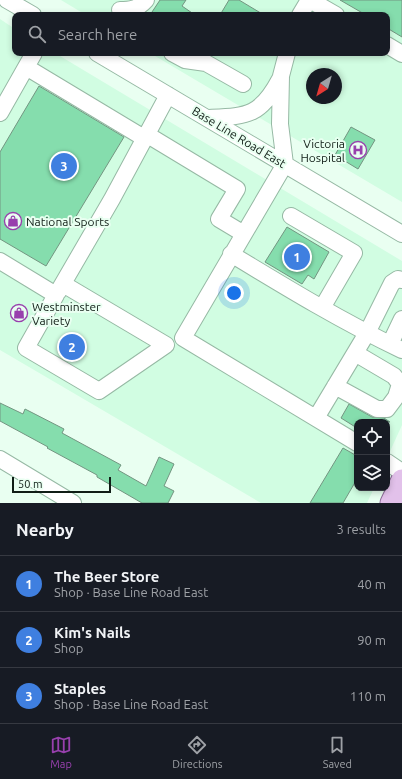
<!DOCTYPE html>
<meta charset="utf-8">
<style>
body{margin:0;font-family:Ubuntu,sans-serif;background:#20242c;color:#f1f3f6}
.controls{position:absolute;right:12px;bottom:12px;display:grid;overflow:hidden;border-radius:8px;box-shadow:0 2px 6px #0003}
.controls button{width:36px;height:36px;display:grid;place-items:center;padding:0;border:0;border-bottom:1px solid #363941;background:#171b24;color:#f1f3f6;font:20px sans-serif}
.compass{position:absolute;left:306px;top:68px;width:36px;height:36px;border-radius:50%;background:#171b24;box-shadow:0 2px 6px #0003;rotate:217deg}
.scale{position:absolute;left:12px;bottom:10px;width:99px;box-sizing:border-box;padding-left:4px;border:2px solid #101d16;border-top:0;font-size:11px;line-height:14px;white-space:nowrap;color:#101d16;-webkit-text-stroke:3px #e9fff1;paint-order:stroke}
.you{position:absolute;left:234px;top:293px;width:14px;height:14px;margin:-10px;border:3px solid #fff;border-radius:50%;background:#1a73e8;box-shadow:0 0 0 6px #1a73e833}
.badge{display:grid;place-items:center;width:26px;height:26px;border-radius:50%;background:#9840ad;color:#fff;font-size:13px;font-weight:700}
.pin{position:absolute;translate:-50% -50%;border:2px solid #fff;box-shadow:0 1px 4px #0006}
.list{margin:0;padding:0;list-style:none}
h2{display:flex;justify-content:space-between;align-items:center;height:52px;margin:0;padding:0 16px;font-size:17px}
h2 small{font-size:13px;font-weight:400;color:#9ea1a6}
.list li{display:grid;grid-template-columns:26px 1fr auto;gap:12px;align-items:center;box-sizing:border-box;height:56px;padding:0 16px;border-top:1px solid #363941}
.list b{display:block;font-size:15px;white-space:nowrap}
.list p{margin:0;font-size:13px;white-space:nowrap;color:#9ea1a6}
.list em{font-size:13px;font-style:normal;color:#9ea1a6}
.icon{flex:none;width:22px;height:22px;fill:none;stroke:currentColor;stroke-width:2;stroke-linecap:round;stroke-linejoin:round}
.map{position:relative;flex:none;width:402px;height:503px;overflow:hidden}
.search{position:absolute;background:#171b24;box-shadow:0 2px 6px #0003;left:12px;right:12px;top:12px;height:44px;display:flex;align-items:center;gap:10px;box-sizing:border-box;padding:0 14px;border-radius:8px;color:#9ea1a6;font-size:15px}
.sheet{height:220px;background:#171b24}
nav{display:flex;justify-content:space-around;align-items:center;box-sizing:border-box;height:56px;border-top:1px solid #363941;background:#171b24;font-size:11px;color:#9ea1a6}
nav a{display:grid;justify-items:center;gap:2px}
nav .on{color:#9840ad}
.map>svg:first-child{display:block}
.built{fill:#d1fde2;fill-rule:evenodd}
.building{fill:#85ddad;stroke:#739581}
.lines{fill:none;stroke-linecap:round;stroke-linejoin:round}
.minor-casing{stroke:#96b9a4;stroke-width:18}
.major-casing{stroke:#8c6c97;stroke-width:23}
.minor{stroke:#fff;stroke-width:16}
.major{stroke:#e2c1ea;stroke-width:21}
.labels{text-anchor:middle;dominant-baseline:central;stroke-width:4;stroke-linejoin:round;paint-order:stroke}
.street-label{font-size:12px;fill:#101d16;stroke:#e9fff1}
.poi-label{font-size:12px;fill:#101d16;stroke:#e9fff1;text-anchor:start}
</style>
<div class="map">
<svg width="402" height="503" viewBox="0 0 402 503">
<rect width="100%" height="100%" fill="#e9fff1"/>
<!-- built -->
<path class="built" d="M 61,0 L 402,0 L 402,202 L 150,53 L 387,53 L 387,15 L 86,15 ZM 312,74 L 336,74 L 336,98 L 312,98 Z
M 0,19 L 15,29 L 15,53 L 55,53 L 402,261 L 402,425 L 387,458 L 387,422 L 357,422 L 357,488 L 374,488 L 367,503 L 261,503 L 0,350 Z"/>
<!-- building -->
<path class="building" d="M 160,0 L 186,0 L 182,6 L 195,15 L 150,15 Z
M 229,0 L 239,0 L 264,15 L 220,15 Z
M 340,0 L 402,0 L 402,37 L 387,28 L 387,15 L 366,15 Z
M 39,86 L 124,137 L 46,266 L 0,239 L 0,152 Z
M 351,127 L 375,140 L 358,169 L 335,155 Z
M 287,227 L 329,252 L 314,279 L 308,275 L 302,284 L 265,262 Z
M 0,403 L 23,414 L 25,409 L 64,429 L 62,433 L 121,465 L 118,470 L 146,486 L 159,457 L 174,464 L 164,486 L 174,491 L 168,503 L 142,503 L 97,477 L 97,475 L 47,448 L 48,447 L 0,421 Z
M 349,404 L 372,417 L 384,418 L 390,422 L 357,422 L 357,428 L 341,418 Z
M 343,448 L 357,456 L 357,479 L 343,503 L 310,503 Z"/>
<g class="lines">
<!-- minor casing -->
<g class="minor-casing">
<path id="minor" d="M 7,0 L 33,15
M 310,0 L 336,15
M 120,10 C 131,10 138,9 146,0
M 300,15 L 309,0
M 387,45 L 402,54
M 97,53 L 402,234
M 172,53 L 185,60 L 206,63 L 243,84
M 287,53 L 281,76 L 280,124 L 285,164 L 183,338 L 357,443
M 26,67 L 144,138
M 0,113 L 34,53
M 207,118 C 247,116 260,117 280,79
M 146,134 L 237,189 L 219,219 L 244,234
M 291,216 L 354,253 L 322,308
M 231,254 C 287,288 343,322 402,350
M 0,261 L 56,295 L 26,348 L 99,391 L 166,345 L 63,284
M 58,292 L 112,199 L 168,95
M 390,344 L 402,319
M 335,386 L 377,409 L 387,409 L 396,397 L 400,384 L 394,376 L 355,353
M 316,418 L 367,333 L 392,283 L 398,279 L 402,280
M 0,459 L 73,503
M 387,462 L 402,472"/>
</g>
<!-- major casing -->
<g class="major-casing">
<path id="major" d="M 391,503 L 402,480"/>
</g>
<!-- minor -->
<use href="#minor" class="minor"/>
<!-- major -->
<use href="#major" class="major"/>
</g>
<!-- icons -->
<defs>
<g id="hospital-ring" transform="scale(0.9)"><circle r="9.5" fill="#e9fff1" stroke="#9840ad" stroke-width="1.5"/><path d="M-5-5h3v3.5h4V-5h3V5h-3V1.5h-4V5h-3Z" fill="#9840ad"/></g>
<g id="shop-ring" transform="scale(0.9)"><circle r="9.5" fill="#e9fff1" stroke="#9840ad" stroke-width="1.5"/><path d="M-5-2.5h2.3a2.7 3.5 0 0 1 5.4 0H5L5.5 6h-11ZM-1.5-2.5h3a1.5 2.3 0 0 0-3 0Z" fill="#9840ad"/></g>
</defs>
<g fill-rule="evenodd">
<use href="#hospital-ring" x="358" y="150"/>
<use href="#shop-ring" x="13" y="221"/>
<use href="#shop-ring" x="19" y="313"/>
</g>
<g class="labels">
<!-- street labels -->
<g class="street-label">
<text transform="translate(239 137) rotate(31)">Base Line Road East</text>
</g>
<!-- poi labels -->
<g class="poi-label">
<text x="345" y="143" text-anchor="end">Victoria<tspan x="345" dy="14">Hospital</tspan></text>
<text x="26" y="221">National Sports</text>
<text x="32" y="306">Westminster<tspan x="32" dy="14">Variety</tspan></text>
</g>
</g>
</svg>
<div class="controls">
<button><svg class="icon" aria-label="locate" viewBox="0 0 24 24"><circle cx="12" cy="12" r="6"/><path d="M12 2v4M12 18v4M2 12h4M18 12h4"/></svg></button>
<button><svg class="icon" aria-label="layers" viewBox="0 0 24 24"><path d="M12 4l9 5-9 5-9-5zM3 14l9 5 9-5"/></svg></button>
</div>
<svg class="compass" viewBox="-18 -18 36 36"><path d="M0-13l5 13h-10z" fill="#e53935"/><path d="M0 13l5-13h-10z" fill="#9ea1a6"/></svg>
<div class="scale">50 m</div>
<div class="you"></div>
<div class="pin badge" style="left:297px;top:257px;background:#3f7fe0">1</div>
<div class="pin badge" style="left:72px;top:347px;background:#3f7fe0">2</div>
<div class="pin badge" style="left:64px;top:166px;background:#3f7fe0">3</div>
<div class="search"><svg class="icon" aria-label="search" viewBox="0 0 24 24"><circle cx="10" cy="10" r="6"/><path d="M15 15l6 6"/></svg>Search here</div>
</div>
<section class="sheet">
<h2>Nearby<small>3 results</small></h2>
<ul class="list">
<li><span class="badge" style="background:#3f7fe0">1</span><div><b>The Beer Store</b><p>Shop · Base Line Road East</p></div><em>40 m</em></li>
<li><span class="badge" style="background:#3f7fe0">2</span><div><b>Kim's Nails</b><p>Shop</p></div><em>90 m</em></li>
<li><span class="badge" style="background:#3f7fe0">3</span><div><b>Staples</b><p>Shop · Base Line Road East</p></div><em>110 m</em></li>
</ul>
</section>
<nav>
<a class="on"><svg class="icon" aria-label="map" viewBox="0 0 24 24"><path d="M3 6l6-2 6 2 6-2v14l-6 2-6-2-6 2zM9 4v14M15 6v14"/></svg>Map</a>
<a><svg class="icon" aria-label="directions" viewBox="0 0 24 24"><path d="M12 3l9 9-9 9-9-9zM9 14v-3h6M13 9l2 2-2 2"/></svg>Directions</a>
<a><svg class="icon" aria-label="saved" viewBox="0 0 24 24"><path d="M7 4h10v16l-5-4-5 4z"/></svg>Saved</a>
</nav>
